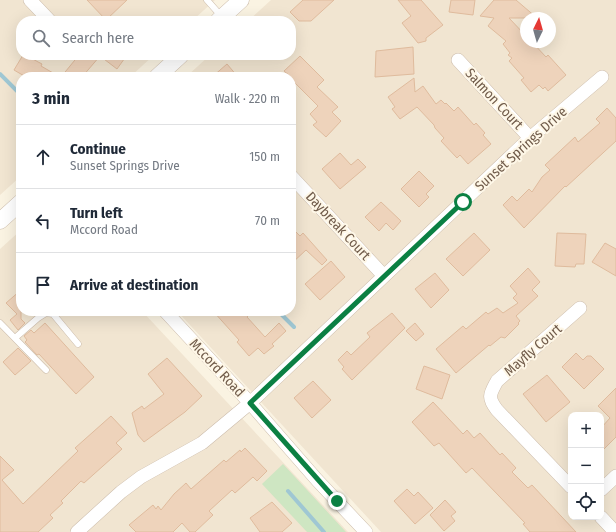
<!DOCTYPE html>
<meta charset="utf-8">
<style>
body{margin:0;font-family:"Fira Sans Condensed",sans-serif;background:#f2f2f3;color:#1f2937}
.controls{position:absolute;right:12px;bottom:12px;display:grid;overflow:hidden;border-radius:8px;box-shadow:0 4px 16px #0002}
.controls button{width:36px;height:36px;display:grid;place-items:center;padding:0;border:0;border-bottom:1px solid #e0e1e3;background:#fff;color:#1f2937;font:20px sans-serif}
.compass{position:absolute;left:520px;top:12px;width:36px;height:36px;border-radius:50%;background:#fff;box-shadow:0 4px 16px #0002;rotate:5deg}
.stop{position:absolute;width:12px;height:12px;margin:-9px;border:3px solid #0b8043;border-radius:50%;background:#fff}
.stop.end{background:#0b8043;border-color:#fff;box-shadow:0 1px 4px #0008}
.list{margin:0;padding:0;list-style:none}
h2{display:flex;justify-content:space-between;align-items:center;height:52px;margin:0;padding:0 16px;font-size:17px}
h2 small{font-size:13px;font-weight:400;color:#747a83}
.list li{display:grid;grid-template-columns:26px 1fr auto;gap:12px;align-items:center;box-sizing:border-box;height:64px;padding:0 16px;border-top:1px solid #e0e1e3}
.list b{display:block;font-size:15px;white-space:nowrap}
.list p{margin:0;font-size:13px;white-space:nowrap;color:#747a83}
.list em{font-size:13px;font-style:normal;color:#747a83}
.icon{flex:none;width:22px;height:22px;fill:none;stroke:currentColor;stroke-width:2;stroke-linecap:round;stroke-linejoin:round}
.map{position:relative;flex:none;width:616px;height:532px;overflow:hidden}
.search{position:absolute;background:#fff;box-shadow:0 4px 16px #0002;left:16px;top:16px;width:280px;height:44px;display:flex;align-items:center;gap:10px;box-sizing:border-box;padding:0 14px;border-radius:16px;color:#747a83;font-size:15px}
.panel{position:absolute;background:#fff;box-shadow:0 4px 16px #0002;left:16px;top:72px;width:280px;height:244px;border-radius:16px}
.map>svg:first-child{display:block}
.residential{fill:#f1e5d1;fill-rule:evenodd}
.green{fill:#cee6c2}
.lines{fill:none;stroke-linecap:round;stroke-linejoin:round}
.stream{stroke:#9fc7d3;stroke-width:4}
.building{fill:#eed3bb;stroke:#dfbb9d}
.service-casing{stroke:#cdbdac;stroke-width:7}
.minor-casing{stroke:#cdbdac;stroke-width:14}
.tertiary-casing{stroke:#cdbdac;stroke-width:17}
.service{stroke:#fff;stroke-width:6}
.minor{stroke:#fff;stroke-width:13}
.tertiary{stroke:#fff;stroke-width:16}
.route{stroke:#0b8043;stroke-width:5}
.labels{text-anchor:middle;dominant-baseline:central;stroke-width:4;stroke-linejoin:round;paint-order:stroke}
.street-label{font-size:14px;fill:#705b4a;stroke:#fef7e7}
</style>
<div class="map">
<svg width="616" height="532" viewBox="0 0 616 532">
<rect width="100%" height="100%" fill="#faf3e2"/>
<!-- residential -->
<path class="residential" d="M 0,0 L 215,0 L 192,21 L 21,21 L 21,55 L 154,55 L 130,77 L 21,77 L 21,176 L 0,195 Z
M 271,0 L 616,0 L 616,532 L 381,532 L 177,311 L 291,311 L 291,77 L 186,77 L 210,55 L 291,55 L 291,21 L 248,21 ZM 526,18 L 550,18 L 550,42 L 526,42 ZM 571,415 L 601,415 L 601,517 L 571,517 Z
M 21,230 L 21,311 L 142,311 L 348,532 L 0,532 L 0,249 Z"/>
<!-- green -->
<path class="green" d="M 283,464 L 346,532 L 307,532 L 262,484 Z"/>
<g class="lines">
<!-- stream -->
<path class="stream" d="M 0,74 L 21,95
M 278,311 L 294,327
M 288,491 L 324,532"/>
</g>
<!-- building -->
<path class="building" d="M 87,0 L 127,0 L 106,20 Z
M 303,0 L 334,0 L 311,21 L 299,21 L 290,12 Z
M 398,0 L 421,0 L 443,25 L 426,38 L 426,41 L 418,43 L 402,23 L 411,16 Z
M 451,0 L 475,0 L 473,15 L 449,12 Z
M 494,0 L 516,0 L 537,18 L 509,18 L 526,36 L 526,42 L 532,42 L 546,57 L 548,55 L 566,75 L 548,91 L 545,87 L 543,89 L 539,85 L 531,92 L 521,80 L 524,78 L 509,61 L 512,58 L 508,55 L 510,53 L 503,44 L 506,41 L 488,26 L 494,18 L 480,16 Z
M 413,47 L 414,74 L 375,77 L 376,51 Z
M 23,55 L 25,55 L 42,64 L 41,66 L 60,77 L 26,77 L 14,70 Z
M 79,55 L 127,55 L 117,69 L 100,56 L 82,77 L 61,77 Z
M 300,56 L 324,80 L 317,87 L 338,107 L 332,112 L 341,121 L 326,137 L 313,125 L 317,122 L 310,114 L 318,106 L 291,79 L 291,77 L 284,71 Z
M 227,64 L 238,77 L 212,77 Z
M 414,78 L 415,92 L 423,86 L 436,104 L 441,100 L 445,104 L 446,103 L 454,111 L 458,107 L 474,125 L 476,123 L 485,133 L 483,135 L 491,144 L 468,164 L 460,155 L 457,158 L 441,141 L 444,138 L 435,128 L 434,125 L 417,107 L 400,119 L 392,109 L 395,107 L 388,97 Z
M 607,108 L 616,118 L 616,141 L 566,187 L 565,186 L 524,228 L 503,205 L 512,196 L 517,201 L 529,189 L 532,192 L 542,177 L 550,170 L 545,165 L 575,137 L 578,142 L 600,123 L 596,119 Z
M 340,153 L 351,165 L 358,159 L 366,167 L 340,189 L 322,169 Z
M 419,171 L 434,186 L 426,194 L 429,197 L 419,207 L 401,189 Z
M 381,202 L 401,221 L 393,230 L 386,223 L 379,231 L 365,217 Z
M 291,227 L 300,236 L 303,233 L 327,260 L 322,265 L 306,250 L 291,264 Z
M 474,233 L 490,250 L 463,276 L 446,259 Z
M 557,233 L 586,234 L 584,264 L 576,264 L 575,267 L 555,266 Z
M 605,243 L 616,249 L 616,276 L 592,262 Z
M 331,261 L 345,277 L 320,300 L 305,284 Z
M 528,268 L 540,282 L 532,290 L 538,296 L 516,316 L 520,321 L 518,323 L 519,324 L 505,338 L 501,337 L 490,346 L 489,345 L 456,373 L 436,349 L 463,326 L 466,329 L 486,312 L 488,314 L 497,308 L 503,313 L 518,303 L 513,298 L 517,294 L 510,286 Z
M 435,273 L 449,290 L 431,308 L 415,289 Z
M 21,290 L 21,319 L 25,323 L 18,330 L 10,320 L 17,314 L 6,303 Z
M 213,311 L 253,311 L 247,317 L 265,337 L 279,323 L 286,331 L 272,344 L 274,346 L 264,354 L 258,348 L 249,356 L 237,342 L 239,340 Z
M 392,313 L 405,328 L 352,380 L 342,369 L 344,367 L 338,360 L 347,351 L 351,355 L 370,337 L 367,333 Z
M 45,323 L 94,377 L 76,394 L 39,354 L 37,355 L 25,342 L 27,340 L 24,336 L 31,330 L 34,333 Z
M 415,323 L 424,334 L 416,341 L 406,331 Z
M 18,348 L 31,361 L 15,375 L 3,362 Z
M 576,353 L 583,360 L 587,356 L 591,356 L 604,369 L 584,389 L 562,367 Z
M 167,358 L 202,396 L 185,412 L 144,442 L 138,435 L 132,413 L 142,406 L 144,409 L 164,394 L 148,374 Z
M 424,366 L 450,375 L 442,399 L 416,389 Z
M 547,375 L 570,402 L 546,422 L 523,394 Z
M 313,381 L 331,400 L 312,418 L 294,398 Z
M 616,388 L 616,437 L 601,452 L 601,428 L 610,418 L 598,406 Z
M 433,402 L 463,434 L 467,430 L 474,438 L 480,433 L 500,455 L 502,453 L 516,468 L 512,472 L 528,488 L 532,485 L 576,532 L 530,532 L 523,524 L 525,523 L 472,468 L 466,473 L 439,443 L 434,446 L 412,422 Z
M 111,416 L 127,433 L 116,443 L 122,449 L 84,483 L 81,481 L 61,501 L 63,503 L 50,515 L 53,518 L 38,532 L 0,532 L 0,456 L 14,470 L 2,480 L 23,504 L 78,451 L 75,448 Z
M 245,448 L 267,471 L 257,481 L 253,477 L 235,493 L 232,490 L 209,511 L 213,515 L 195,532 L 190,532 L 182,523 L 173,532 L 136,532 L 129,525 L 153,505 L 156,509 L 158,506 L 161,510 L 174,494 L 186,483 L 191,489 L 224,460 L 226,462 L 240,450 L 241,452 Z
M 407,489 L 414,496 L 418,492 L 433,508 L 415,524 L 394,501 Z
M 445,500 L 456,512 L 451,516 L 455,521 L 444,531 L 430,515 Z
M 272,502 L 292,523 L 282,532 L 260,532 L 250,518 Z"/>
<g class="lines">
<!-- service casing -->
<g class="service-casing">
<path id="service" d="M 207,0 L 222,17
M 0,323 L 46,370
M 15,338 L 38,318 L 46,313 L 53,314 L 78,344"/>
</g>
<!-- minor casing -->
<g class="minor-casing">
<path id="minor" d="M 30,0 L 49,20
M 458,60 L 530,138
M 291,176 L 384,276
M 165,311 L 250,403 L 317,480 L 366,532
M 571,487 L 497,410 C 487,397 490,394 497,381 L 580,308
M 601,490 L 616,476
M 601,517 L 615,532
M 77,532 L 121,492 L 141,477 L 202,443 L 250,403 L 530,138 L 602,77"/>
</g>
<!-- tertiary casing -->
<g class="tertiary-casing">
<path id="tertiary" d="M 218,21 L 241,0
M 157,77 L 181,55
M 0,221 L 21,202"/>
</g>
<!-- service -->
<use href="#service" class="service"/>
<!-- minor -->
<use href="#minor" class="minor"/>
<!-- tertiary -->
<use href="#tertiary" class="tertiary"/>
</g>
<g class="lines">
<!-- route -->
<path class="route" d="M 337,501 L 250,403 L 463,202"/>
</g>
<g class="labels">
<!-- street labels -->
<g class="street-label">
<text transform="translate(494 99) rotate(47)">Salmon Court</text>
<text transform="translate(521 149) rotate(-42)">Sunset Springs Drive</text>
<text transform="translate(338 226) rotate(47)">Daybreak Court</text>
<text transform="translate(533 350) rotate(-41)">Mayfly Court</text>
<text transform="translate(217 368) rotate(47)">Mccord Road</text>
</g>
</g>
</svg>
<div class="controls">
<button>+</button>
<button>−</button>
<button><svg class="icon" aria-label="locate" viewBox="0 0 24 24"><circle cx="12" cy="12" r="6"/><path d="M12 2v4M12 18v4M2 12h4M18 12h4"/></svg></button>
</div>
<svg class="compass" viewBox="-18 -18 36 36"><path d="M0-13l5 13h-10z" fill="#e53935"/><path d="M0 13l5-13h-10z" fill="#747a83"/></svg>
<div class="stop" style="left:463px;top:202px"></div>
<div class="stop end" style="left:337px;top:501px"></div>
<div class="search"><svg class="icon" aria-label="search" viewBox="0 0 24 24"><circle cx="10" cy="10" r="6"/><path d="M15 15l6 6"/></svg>Search here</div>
<section class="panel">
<h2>3 min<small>Walk · 220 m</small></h2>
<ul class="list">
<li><svg class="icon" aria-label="ahead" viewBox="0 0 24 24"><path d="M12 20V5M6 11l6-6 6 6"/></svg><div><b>Continue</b><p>Sunset Springs Drive</p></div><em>150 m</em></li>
<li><svg class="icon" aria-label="left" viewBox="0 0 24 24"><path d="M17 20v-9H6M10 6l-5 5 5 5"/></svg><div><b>Turn left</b><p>Mccord Road</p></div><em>70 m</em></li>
<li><svg class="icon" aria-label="arrive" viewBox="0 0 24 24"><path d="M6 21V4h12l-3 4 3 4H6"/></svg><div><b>Arrive at destination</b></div></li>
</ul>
</section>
</div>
